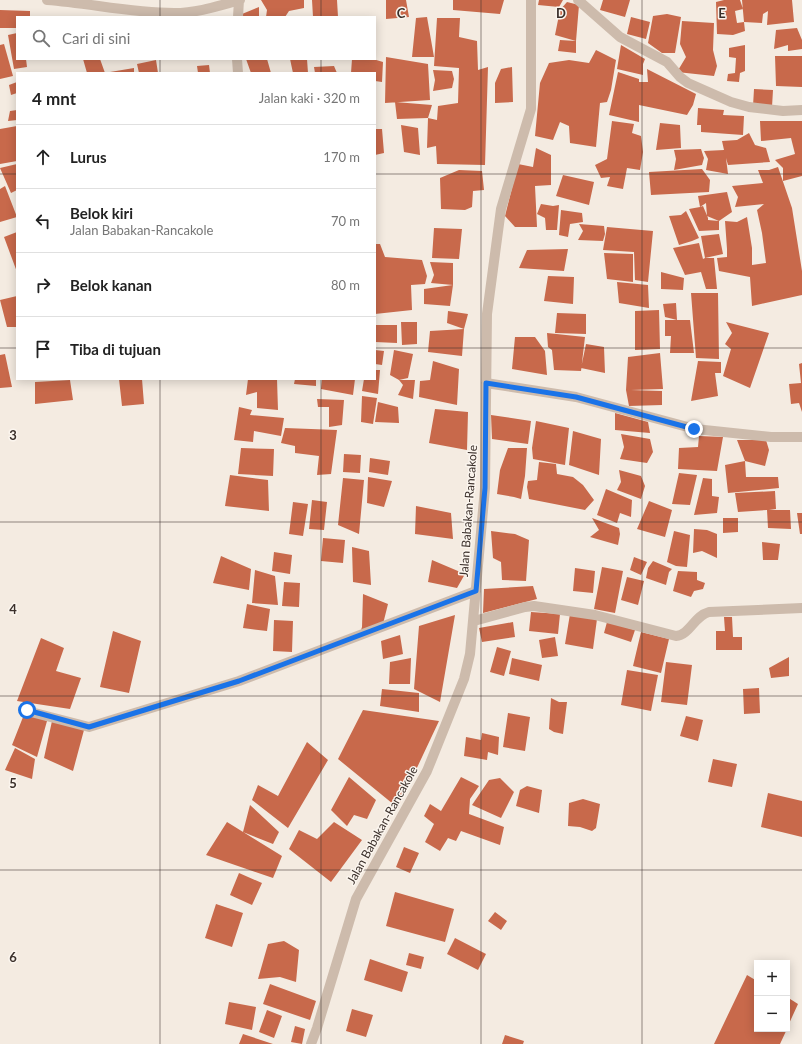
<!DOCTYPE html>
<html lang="id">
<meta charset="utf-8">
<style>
body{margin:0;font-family:Lato,sans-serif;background:#f6f6f6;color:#222}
.controls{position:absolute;right:12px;bottom:12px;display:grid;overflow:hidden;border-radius:0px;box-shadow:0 2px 10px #0003}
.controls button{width:36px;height:36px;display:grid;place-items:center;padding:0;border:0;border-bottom:1px solid #e0e0e0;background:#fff;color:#222;font:20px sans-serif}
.stop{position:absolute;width:12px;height:12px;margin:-9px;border:3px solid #1a73e8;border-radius:50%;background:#fff}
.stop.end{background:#1a73e8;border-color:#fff;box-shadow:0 1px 4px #0008}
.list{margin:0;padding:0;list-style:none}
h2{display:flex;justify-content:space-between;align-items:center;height:52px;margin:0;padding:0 16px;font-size:17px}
h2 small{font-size:13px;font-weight:400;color:#767676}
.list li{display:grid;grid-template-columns:26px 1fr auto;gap:12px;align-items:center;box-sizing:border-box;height:64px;padding:0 16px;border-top:1px solid #e0e0e0}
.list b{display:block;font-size:15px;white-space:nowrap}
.list p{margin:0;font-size:13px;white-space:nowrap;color:#767676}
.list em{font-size:13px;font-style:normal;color:#767676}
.icon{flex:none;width:22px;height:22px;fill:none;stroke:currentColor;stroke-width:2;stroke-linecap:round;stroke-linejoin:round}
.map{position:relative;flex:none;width:802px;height:1044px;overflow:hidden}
.search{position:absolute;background:#fff;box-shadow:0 2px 10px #0003;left:16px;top:16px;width:360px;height:44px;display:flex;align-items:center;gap:10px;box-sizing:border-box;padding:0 14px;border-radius:0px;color:#767676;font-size:15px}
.panel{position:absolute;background:#fff;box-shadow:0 2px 10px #0003;left:16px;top:72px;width:360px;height:308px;border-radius:0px}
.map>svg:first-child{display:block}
.building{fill:#c8694b}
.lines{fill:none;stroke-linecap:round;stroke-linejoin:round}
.minor{stroke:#cdbbac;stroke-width:10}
.route{stroke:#1a73e8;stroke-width:5}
.grid{fill:none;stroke:#3b302b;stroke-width:1;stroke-opacity:0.55}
.labels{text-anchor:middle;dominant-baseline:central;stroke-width:3;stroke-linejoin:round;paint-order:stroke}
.street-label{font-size:12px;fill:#3b302b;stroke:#fbf5ee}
.grid-label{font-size:13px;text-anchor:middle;font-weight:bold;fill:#3b302b;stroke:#fbf5ee;stroke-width:3;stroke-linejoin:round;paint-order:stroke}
</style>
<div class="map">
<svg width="802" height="1044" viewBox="0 0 802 1044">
<rect width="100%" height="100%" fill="#f4ebe1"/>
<!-- building -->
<path class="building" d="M 261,0 L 304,0 L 304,8 L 289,11 L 285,17 L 266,17 L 267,10 Z
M 312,0 L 337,0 L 338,17 L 313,17 Z
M 386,0 L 406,0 L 409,17 L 386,19 Z
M 453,0 L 504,0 L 500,14 L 453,10 Z
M 539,0 L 563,0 L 559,7 L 538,5 Z
M 603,0 L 630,0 L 625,17 L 600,10 Z
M 724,0 L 740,0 L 743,9 L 735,11 L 737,23 L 744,22 L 745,31 L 733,35 L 717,34 L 716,2 Z
M 742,0 L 792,0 L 794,22 L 767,25 L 768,11 L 763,14 L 762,23 L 744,22 Z
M 567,2 L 579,5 L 576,41 L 576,53 L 558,51 L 560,40 L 576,41 L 555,35 L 560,10 Z
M 259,7 L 259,17 L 242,17 L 242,14 Z
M 0,10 L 30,11 L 30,17 L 17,17 L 17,28 L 0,28 Z
M 667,14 L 681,17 L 675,53 L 662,53 L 648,43 L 653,16 Z
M 427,17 L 434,57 L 412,57 L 416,18 Z
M 631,17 L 650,22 L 646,39 L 627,34 Z
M 437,18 L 460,18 L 459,37 L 477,41 L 478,70 L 488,67 L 485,165 L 437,164 L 436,146 L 427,148 L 428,118 L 437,120 L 438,106 L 458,103 L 459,68 L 434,66 Z
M 682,21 L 714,23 L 713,50 L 717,66 L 714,76 L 677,72 L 686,57 L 680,44 Z
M 797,28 L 802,40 L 802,49 L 788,51 L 788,45 L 774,49 L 776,30 Z
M 17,33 L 17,59 L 26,59 L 27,67 L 14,69 L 8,35 Z
M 4,44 L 13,76 L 0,79 L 0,45 Z
M 621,45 L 645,59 L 643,64 L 643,75 L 617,69 Z
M 745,45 L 745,71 L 740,73 L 739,82 L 727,81 L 728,74 L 735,73 L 736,58 L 729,57 L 729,48 Z
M 596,50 L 616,60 L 611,90 L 607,102 L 600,103 L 596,147 L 570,143 L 569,126 L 560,122 L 553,140 L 535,136 L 540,83 L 549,63 L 569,60 L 589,63 Z
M 775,56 L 802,56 L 802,87 L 776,86 Z
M 386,57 L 428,64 L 430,100 L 385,103 Z
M 83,59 L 100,59 L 105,73 L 87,73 Z
M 246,59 L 267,59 L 271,73 L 251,73 Z
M 290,59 L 307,59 L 308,73 L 293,73 Z
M 352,59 L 373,59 L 383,62 L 382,82 L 375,81 L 375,73 L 351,73 Z
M 156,60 L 158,73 L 139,73 L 137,64 Z
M 209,65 L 210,73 L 198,73 L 197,66 Z
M 334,66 L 337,73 L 315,73 L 314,67 Z
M 512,67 L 513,102 L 495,103 L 495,83 L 501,69 Z
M 134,68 L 134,73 L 110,73 L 110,72 Z
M 647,69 L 696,94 L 693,105 L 687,115 L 639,105 L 639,122 L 609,115 L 618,72 L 639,79 L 639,82 L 648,82 Z
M 433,70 L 452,71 L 454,79 L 452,88 L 433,91 L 435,80 Z
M 17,82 L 17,93 L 11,95 L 9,85 Z
M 754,89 L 773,90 L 772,107 L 753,106 Z
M 395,102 L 432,105 L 428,118 L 397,119 Z
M 698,108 L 724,110 L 723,115 L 744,116 L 743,135 L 701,132 L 701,125 L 697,125 Z
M 17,110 L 17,120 L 8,121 L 10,111 Z
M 612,121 L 634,124 L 632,133 L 641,136 L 643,152 L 640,170 L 627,168 L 623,189 L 607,186 L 610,177 L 601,178 L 595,165 L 607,159 Z
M 760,121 L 802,121 L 802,176 L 783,181 L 783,168 L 775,160 L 795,154 L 791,138 L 761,141 Z
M 660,123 L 680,125 L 681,148 L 656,150 Z
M 401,125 L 418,128 L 420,155 L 404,152 Z
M 17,126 L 17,161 L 0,164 L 0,129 Z
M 375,129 L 382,129 L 384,153 L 375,155 Z
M 749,133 L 755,145 L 766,148 L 770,162 L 728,165 L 726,158 L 728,174 L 706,170 L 708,159 L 704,151 L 724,150 L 722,141 L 737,140 Z
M 536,148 L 551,155 L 551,185 L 535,186 L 537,227 L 515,227 L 505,216 L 518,164 L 533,167 Z
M 701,149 L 704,158 L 702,165 L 674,170 L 676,159 L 674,150 Z
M 17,164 L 17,190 L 11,193 L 0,168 Z
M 778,167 L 792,208 L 802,271 L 802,295 L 752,306 L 750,277 L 719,271 L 717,258 L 727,257 L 727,249 L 725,221 L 737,222 L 747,217 L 752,248 L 752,265 L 766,263 L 762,233 L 757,210 L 764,204 L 735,207 L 738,197 L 732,186 L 763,183 L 758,170 L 769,170 Z
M 702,169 L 710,180 L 709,192 L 651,195 L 649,172 Z
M 459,170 L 482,171 L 484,190 L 473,191 L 472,207 L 465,210 L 441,209 L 440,178 Z
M 563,175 L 594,182 L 589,205 L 556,196 Z
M 5,186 L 17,217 L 0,222 L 0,189 Z
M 727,192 L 732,212 L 719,221 L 707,216 L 706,203 L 700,207 L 703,206 L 708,218 L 708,220 L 719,221 L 719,230 L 699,231 L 689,209 L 700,207 L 698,196 Z
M 541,204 L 553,206 L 559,205 L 557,230 L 546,230 L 545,218 L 537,214 Z
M 561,210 L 582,213 L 583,222 L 570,224 L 568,237 L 559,235 Z
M 686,211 L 699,238 L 692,241 L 679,245 L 669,216 L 681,215 Z
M 579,224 L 604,226 L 605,234 L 603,241 L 578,240 L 583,231 Z
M 607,227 L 653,231 L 648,282 L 635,280 L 634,252 L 603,250 Z
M 434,228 L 462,229 L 459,259 L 432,258 Z
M 17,232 L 17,272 L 4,237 Z
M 719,234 L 723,254 L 705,258 L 714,258 L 717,289 L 706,289 L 701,272 L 685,275 L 673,248 L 699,243 L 703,259 L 705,258 L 701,236 Z
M 375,244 L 380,244 L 385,257 L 422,260 L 427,276 L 425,284 L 411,285 L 412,310 L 375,314 Z
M 568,249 L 564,271 L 519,268 L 527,250 Z
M 604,253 L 633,254 L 633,282 L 607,279 Z
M 430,262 L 453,263 L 453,285 L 450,306 L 424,304 L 424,289 L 453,285 L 431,283 L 434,275 Z
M 661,272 L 684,278 L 683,290 L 661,289 Z
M 548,276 L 574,277 L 573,304 L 544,301 Z
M 617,282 L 648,285 L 649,308 L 619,303 Z
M 691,293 L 718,293 L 719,359 L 696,358 Z
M 17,296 L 17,327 L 7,327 L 0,300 Z
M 676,303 L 677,320 L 665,317 L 663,304 Z
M 659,310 L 660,349 L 635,350 L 635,311 Z
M 448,311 L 468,314 L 464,329 L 462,356 L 428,352 L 430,331 L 464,329 L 447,323 Z
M 557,313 L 586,314 L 586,334 L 555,333 Z
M 665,320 L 690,320 L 694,353 L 670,353 L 671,336 L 665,336 Z
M 401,322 L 417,322 L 417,344 L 402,345 Z
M 726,322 L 769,333 L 750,388 L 723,376 L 731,349 L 725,344 L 732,333 Z
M 376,325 L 397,325 L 397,343 L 375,342 Z
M 547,333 L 585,337 L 581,371 L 554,370 L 552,350 L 548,347 Z
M 515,337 L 535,337 L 545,351 L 547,375 L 512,369 Z
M 586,344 L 604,347 L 605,373 L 581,368 Z
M 375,350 L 384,351 L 382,365 L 375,364 Z
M 394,350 L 413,354 L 408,378 L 399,380 L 415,380 L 413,399 L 398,395 L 403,385 L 399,380 L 390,375 Z
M 660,353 L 663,389 L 631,390 L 662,391 L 662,405 L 629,406 L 626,390 L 628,357 Z
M 5,354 L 12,387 L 0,388 L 0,355 Z
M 433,361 L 459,369 L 457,405 L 419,397 L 420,381 L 430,380 Z
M 698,361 L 721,362 L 721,373 L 715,373 L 718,396 L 691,401 Z
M 802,363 L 802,412 L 799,403 L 791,404 L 789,384 L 801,383 L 799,364 Z
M 375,370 L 380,370 L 378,394 L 362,391 L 364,379 L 375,379 Z
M 119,379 L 142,379 L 144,404 L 122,406 Z
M 248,379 L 277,379 L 278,410 L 257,408 L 257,392 L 246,395 Z
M 295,379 L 316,379 L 316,386 L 294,384 Z
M 322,379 L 355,379 L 353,395 L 321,389 Z
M 70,380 L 73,400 L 35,404 L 35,382 Z
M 362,396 L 377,398 L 373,424 L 361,422 Z
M 317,399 L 344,400 L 342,425 L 329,427 L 329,407 L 318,407 Z
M 378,402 L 398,407 L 399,423 L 375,422 Z
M 239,407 L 252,410 L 250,415 L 284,418 L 281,436 L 254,431 L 253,442 L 234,440 Z
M 435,409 L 468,412 L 467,450 L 429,443 Z
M 615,413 L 648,422 L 650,433 L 615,430 Z
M 491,415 L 531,421 L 528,444 L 492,439 Z
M 536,421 L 569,428 L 565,465 L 533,459 L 532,448 Z
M 285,428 L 337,430 L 331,474 L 317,475 L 319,456 L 295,453 L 295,446 L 281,443 Z
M 573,431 L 601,439 L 599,475 L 569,465 Z
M 621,434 L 650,439 L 653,452 L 647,463 L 620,459 L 624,447 Z
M 699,436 L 723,437 L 717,471 L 678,469 L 679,448 L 698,447 Z
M 737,440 L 766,440 L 769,450 L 765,466 L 745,461 L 746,477 L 778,477 L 779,488 L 728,493 L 725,465 L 745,461 Z
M 241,448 L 274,449 L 273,476 L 238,474 Z
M 508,448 L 527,448 L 525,476 L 521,499 L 514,497 L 497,494 L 500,470 Z
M 344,454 L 361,455 L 360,473 L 343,472 Z
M 370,458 L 390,461 L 388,475 L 369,472 Z
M 539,462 L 556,464 L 557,474 L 573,477 L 583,485 L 594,500 L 585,510 L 529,499 L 527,487 L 528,481 L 537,480 Z
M 619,470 L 641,476 L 645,486 L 641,499 L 617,490 L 621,482 Z
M 679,473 L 697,475 L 690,505 L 672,504 Z
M 230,475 L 268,480 L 269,511 L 225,506 Z
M 368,477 L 392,481 L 384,507 L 367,503 Z
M 343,478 L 364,480 L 359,534 L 338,525 Z
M 703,478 L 712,479 L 712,496 L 719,497 L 717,513 L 694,515 Z
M 606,489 L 632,500 L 631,517 L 620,513 L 617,523 L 597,515 Z
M 775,491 L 776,509 L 769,510 L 790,510 L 791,529 L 768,528 L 767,510 L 738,512 L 735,493 Z
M 312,500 L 327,502 L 324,530 L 309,529 Z
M 649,501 L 672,510 L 665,537 L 637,529 Z
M 293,502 L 308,504 L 303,536 L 289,534 Z
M 416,506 L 451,513 L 453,539 L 415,534 Z
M 797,513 L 802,513 L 802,534 L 800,534 Z
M 592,518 L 619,528 L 620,534 L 618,545 L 590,537 L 599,530 Z
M 723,518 L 738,518 L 738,532 L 723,533 Z
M 694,529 L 707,530 L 717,534 L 717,558 L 702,551 L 693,553 Z
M 491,531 L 515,534 L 529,540 L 526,581 L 502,580 L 501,562 L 493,558 Z
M 674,531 L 690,535 L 687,567 L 676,566 L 667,562 Z
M 323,538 L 345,540 L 343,563 L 321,561 Z
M 762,542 L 780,544 L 778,560 L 763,560 Z
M 352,547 L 369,551 L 371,585 L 353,582 Z
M 274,552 L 292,555 L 290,574 L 272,571 Z
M 221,556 L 251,569 L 249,590 L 213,583 Z
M 634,557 L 647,562 L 641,575 L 630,570 Z
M 432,560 L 465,574 L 457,588 L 428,582 Z
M 653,561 L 672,569 L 669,572 L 666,585 L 646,578 L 648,568 Z
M 602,567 L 623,571 L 615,613 L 594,609 Z
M 575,568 L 595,571 L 593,593 L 573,591 Z
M 255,570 L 275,576 L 278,605 L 252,603 Z
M 678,571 L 697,572 L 697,580 L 705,583 L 703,589 L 694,591 L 691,597 L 673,591 Z
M 627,577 L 644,581 L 638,605 L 621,600 Z
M 284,582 L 300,583 L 299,607 L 282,606 Z
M 533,586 L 537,599 L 483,613 L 484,589 Z
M 363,594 L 388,604 L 383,624 L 360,633 L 362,627 Z
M 247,604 L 270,609 L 267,631 L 243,628 Z
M 531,612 L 560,614 L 558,634 L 529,631 Z
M 570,614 L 597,619 L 593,649 L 565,644 Z
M 455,615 L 440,702 L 414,689 L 419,626 Z
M 724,617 L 732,617 L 733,637 L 742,637 L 742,650 L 716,650 L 716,631 L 725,631 Z
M 274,620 L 293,621 L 292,652 L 273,651 Z
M 513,622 L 515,637 L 482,642 L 479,628 Z
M 607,622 L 635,630 L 631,642 L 604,633 Z
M 113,631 L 141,641 L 129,693 L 100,687 Z
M 641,632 L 669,639 L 661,673 L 633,666 Z
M 400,635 L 403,654 L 383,659 L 381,641 Z
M 555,637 L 558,656 L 542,658 L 539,640 Z
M 41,638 L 64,648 L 56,671 L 81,678 L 70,709 L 17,701 Z
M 497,647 L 511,651 L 504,676 L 490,672 Z
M 789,657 L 789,676 L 771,678 L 769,668 Z
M 411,658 L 410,684 L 389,684 L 390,662 Z
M 512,658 L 542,665 L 539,681 L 509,674 Z
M 666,662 L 692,665 L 687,705 L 661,702 Z
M 627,670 L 658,675 L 651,711 L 621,705 Z
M 759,688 L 760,713 L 744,714 L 743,689 Z
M 382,689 L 419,693 L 419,712 L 380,706 Z
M 551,698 L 559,702 L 567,702 L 563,734 L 554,732 L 549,729 Z
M 363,710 L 439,721 L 398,808 L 338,759 Z
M 25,712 L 47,721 L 37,757 L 12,745 Z
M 508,713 L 530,717 L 525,751 L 503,747 Z
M 686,716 L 703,720 L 698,741 L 680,736 Z
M 52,721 L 84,730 L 73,771 L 44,758 Z
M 482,733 L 499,737 L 498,755 L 488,752 L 487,760 L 464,756 L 466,737 L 481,740 Z
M 307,742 L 328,760 L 288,828 L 252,800 L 258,785 L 278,796 Z
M 15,748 L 35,759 L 32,779 L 5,770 Z
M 713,759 L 737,764 L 732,787 L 708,782 Z
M 349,777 L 376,800 L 367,819 L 354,815 L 347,826 L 331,810 Z
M 461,777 L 479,786 L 470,799 L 469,814 L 504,827 L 500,845 L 461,831 L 456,841 L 448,838 L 440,851 L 425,842 L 434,824 L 424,816 L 430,804 L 441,811 Z
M 500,778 L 514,792 L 501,818 L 472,805 L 489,780 Z
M 527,786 L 542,790 L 539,813 L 516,806 L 520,790 Z
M 768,793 L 802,801 L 802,837 L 761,827 Z
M 583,799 L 600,804 L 596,828 L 592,831 L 580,827 L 568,826 L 569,803 Z
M 250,805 L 279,832 L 273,844 L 243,832 Z
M 227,822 L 282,856 L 273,878 L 206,855 Z
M 334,822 L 362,840 L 331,882 L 289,849 L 299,830 L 317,839 Z
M 404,847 L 419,853 L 410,873 L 396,867 Z
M 239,873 L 262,883 L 252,905 L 230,895 Z
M 395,892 L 454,909 L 445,942 L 386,926 Z
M 216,904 L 243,913 L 232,947 L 205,938 Z
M 495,912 L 507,921 L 501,930 L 488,921 Z
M 455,938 L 486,954 L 478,970 L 447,954 Z
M 284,941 L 299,950 L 296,982 L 280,977 L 258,979 L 268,944 Z
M 409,953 L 424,957 L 421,969 L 406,965 Z
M 370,959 L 408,972 L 402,992 L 364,980 Z
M 747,975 L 757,981 L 757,1029 L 787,1029 L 780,1044 L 714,1044 Z
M 270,984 L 316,1001 L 310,1020 L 263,1004 Z
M 787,997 L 798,1004 L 787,1028 Z
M 229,1002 L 256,1007 L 252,1030 L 225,1024 Z
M 352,1009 L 373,1015 L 366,1037 L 346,1031 Z
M 267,1010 L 282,1016 L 274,1038 L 259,1032 Z
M 295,1026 L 305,1029 L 302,1044 L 291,1042 Z
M 243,1034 L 273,1044 L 239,1044 Z
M 505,1035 L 524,1041 L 523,1044 L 502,1044 Z"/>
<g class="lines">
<!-- minor -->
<path class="minor" d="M 47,0 C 89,3 131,13 174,13 C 197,13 218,6 240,0
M 578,0 L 620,37 L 667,62 L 680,77 L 688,83 L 731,102 L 749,107 L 783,111 L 802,110
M 238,17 L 239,0
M 237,59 L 238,73
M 486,383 L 576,397 L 695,429 L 771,437 L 802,437
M 474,621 L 525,607 L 534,606 L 595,615 L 676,636 C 690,635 694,616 709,612 L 802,608
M 27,711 L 89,727 L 239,681 L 476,591
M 311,1044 L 317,1028 L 356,899 L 427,771 L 464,679 L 470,654 L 485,488 L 487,314 L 501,209 L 531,109 L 531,0"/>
</g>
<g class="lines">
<!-- route -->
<path class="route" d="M 27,710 L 89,727 L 239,681 L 476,591 L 485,488 L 486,383 L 576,397 L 694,429"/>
</g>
<!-- grid -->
<path class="grid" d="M 160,0 L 160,17M 321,0 L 321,17M 481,0 L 481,1044M 642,0 L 642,1044M 160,59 L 160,73M 321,59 L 321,73M 0,174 L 17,174M 375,174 L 802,174M 0,348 L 17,348M 375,348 L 802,348M 160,379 L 160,1044M 321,379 L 321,1044M 0,522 L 802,522M 0,696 L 802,696M 0,870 L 802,870"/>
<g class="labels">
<!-- street labels -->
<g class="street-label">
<text transform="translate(468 511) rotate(-86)">Jalan Babakan-Rancakole</text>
<text transform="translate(382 825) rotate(-61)">Jalan Babakan-Rancakole</text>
</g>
</g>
<g class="grid-label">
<text x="401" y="18">C</text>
<text x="561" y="18">D</text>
<text x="722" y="18">E</text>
<text x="13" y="440">3</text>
<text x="13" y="614">4</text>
<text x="13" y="788">5</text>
<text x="13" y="962">6</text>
</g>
</svg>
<div class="controls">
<button>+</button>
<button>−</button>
</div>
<div class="stop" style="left:27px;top:710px"></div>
<div class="stop end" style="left:694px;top:429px"></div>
<div class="search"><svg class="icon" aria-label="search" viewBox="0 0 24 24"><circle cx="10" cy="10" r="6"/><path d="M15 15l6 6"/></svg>Cari di sini</div>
<section class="panel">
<h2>4 mnt<small>Jalan kaki · 320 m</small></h2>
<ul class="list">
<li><svg class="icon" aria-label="ahead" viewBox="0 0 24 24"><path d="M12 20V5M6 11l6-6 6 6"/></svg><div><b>Lurus</b></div><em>170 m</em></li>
<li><svg class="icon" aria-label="left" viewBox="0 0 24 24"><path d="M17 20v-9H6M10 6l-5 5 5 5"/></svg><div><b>Belok kiri</b><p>Jalan Babakan-Rancakole</p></div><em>70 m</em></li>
<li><svg class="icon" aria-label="right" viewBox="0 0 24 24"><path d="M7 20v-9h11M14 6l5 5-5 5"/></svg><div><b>Belok kanan</b></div><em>80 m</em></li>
<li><svg class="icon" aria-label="arrive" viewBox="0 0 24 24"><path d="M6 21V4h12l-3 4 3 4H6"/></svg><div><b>Tiba di tujuan</b></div></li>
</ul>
</section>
</div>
